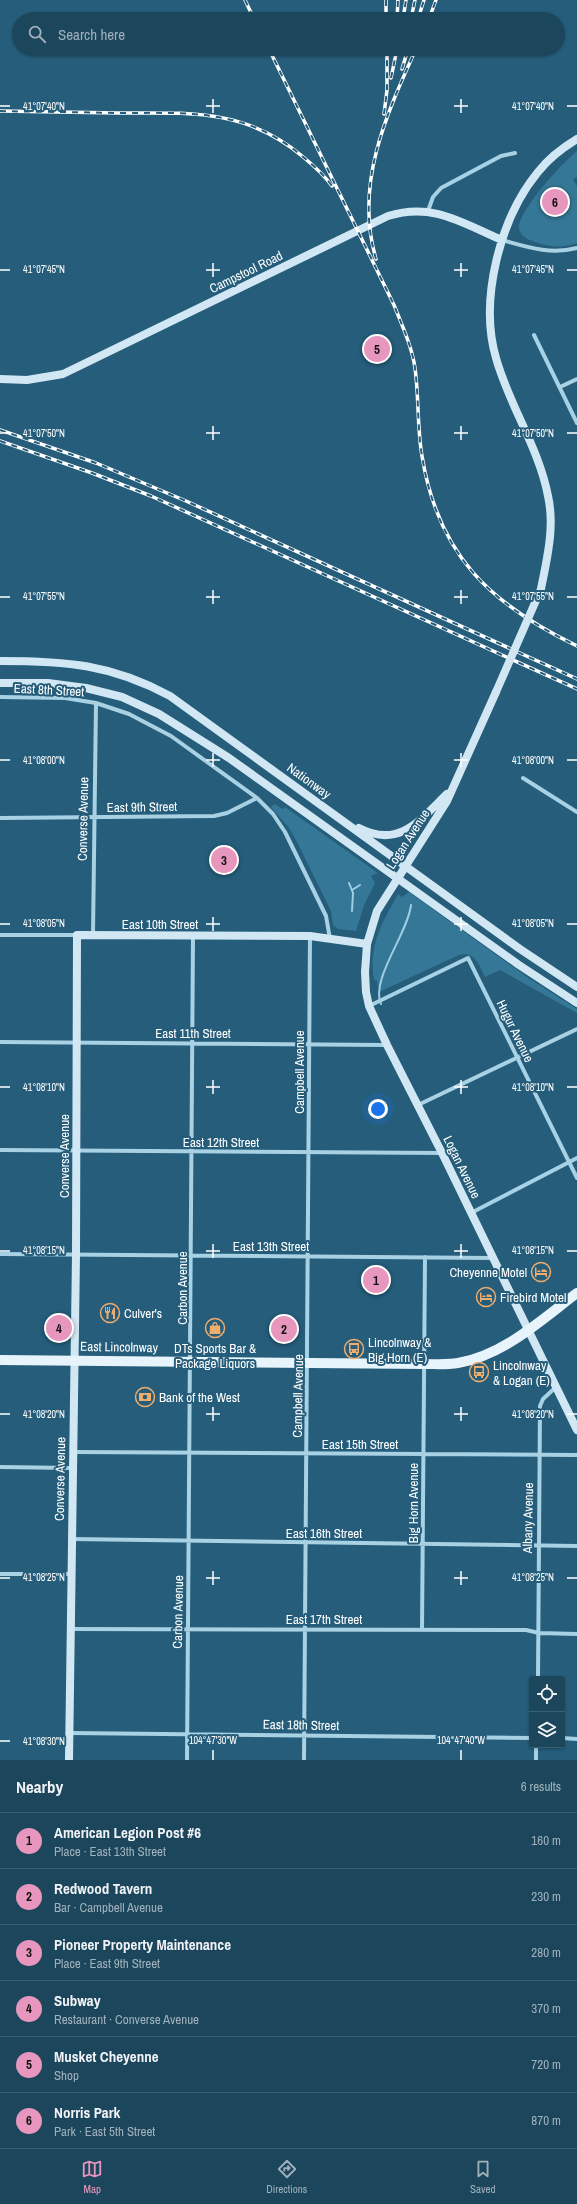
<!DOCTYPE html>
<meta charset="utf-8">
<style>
body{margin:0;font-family:"Archivo Narrow",sans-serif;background:#295065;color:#f1f3f6}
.controls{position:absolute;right:12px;bottom:12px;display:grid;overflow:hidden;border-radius:4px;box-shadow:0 1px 3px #0004}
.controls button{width:36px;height:36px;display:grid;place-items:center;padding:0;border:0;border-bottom:1px solid #3a5e72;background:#1c465c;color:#f1f3f6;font:20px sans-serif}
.you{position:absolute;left:378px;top:1109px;width:14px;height:14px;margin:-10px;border:3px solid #fff;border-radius:50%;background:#1a73e8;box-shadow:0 0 0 6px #1a73e833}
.badge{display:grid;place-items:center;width:26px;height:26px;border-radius:50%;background:#e797bd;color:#111;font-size:13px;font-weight:700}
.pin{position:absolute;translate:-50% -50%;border:2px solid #fff;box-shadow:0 1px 4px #0006}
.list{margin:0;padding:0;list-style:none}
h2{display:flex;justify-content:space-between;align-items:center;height:52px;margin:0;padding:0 16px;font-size:17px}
h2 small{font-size:13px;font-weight:400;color:#a0b1bb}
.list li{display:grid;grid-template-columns:26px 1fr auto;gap:12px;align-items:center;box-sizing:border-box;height:56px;padding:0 16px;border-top:1px solid #3a5e72}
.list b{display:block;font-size:15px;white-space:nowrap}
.list p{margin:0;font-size:13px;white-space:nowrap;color:#a0b1bb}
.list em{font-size:13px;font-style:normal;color:#a0b1bb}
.icon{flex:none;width:22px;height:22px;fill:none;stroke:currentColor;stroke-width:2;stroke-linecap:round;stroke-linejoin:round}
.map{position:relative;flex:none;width:577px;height:1760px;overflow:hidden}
.search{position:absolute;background:#1c465c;box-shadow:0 1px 3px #0004;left:12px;right:12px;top:12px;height:44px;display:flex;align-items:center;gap:10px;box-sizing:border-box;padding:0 14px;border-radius:22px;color:#a0b1bb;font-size:15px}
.sheet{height:388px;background:#1c465c}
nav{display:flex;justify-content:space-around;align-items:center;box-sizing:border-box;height:56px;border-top:1px solid #3a5e72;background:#1c465c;font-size:11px;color:#a0b1bb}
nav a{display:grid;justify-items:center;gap:2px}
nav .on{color:#e797bd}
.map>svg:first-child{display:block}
.green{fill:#357796}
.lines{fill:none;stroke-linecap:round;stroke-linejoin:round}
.stream{stroke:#9dcee5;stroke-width:2}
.street{stroke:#a8d1e4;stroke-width:4}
.secondary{stroke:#d1e8f4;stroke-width:8}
.primary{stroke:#e8f4fc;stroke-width:10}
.rail-casing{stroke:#fff;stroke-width:3.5}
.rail{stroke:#255d7b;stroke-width:2;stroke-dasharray:6;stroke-linecap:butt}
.secondary-bridge{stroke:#d1e8f4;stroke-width:8}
.ticks{fill:none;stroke:#fff;stroke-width:1.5}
.labels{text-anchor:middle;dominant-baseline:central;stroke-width:4;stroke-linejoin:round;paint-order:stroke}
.street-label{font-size:13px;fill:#fff;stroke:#255d7b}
.poi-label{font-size:13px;fill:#fff;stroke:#255d7b;text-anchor:start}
.ticks-label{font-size:10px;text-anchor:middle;fill:#fff;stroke:#255d7b;stroke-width:4;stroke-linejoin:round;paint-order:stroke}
</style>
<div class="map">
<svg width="577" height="1760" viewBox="0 0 577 1760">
<rect width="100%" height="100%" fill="#255d7b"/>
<!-- green -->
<path class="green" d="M 577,151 L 577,177 L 573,179 L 577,186 L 577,243 C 564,248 550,247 538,243 C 530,240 521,238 519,229 C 517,212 564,161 577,151 Z
M 275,804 L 282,809 L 285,807 L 378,873 L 371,876 L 375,883 L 364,905 L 356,931 L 338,929 L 333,925 L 331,911 L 297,842 L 289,828 L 271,807 Z
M 409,892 L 527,977 L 577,1009 L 577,1013 L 500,970 L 485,977 C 480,966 475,951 459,955 L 379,992 L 377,981 L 374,980 C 368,946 382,923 398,894 L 402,897 Z"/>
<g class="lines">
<!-- stream -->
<path class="stream" d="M 349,883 L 353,893 L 352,911
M 352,890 L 360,885
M 381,1004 C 370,980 408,933 411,905"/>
<!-- street -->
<path class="street" d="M 428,211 L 433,197 L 441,188 L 501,156 L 515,153
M 502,240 C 527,247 550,255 577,248
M 534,335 L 577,423
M 560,387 L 577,379
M 0,697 L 65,698 L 96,703 L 129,714 L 171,736 L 257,798 L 273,814 L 285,832 L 326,916 L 330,939
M 523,778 L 577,812
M 0,818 L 214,816 L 227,813 L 257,798
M 0,935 L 77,935
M 93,935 L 96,703
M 369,1006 L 468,958 L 577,1178
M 0,1042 L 386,1045
M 418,1105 L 577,1029
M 0,1150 L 442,1153
M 471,1213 L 577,1158
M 0,1254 L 492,1258
M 73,1452 L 577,1455
M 0,1467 L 72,1468
M 71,1539 L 577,1546
M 0,1574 L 71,1574
M 71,1629 L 526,1630 L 539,1633 L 577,1634
M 422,1630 L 425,1257
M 538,1679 L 540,1406 L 543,1399 L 556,1387
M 69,1733 L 532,1738
M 562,1738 L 577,1739
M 187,1760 L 193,936
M 304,1760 L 310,936
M 536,1760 L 536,1745"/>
<!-- secondary -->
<path class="secondary" d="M 0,379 L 27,380 L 63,374 L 388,216 C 433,202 462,223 502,240
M 541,589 C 547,558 555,527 548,496 C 539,448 509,405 496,358 C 479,300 500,218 538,172 C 549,158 562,148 577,139
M 0,661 C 66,661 111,664 170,696 L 520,949 L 577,987
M 0,683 L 48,683 L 86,688 L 122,697 L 159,714 L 229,758 L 519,965 L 577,1003
M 496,692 L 447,801 L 377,911 L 367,944 L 365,972 L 366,992 L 369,1006 L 387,1045 L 442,1153 L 577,1430
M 359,828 C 399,849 420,820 447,794
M 69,1760 L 76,1255 L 77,935 L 310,936 L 367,944"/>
<!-- primary -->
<path class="primary" d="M 0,1360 L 424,1364 C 435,1364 446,1365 458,1363 C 504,1355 541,1320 577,1293"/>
<!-- rail casing -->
<g class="rail-casing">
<path id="rail" d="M 245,0 L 254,19
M 386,0 L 386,19
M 397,19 L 398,0
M 403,19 L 406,0
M 411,19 L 415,0
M 418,19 L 424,0
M 429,19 L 436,0
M 269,49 L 394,305 C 402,325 412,347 415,368 C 419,397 417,427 422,456 C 438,555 490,604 577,646
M 402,69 L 408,49
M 391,78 L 397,49
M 0,111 C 39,112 79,112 118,113 C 188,113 245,108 302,156 C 313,165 324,175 332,186
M 384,114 L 387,90 L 387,49
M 376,259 C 354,185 386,115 416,49
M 0,430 L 96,463 L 186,501 L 577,679
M 0,441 L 92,473 L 151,496 L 577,689"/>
</g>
<!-- rail -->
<use href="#rail" class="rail"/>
<!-- secondary-bridge -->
<path class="secondary-bridge" d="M 496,692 L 541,589"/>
</g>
<!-- ticks -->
<path class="ticks" d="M 213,99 L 213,113M 461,99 L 461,113M 0,106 L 10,106M 206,106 L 220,106M 454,106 L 468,106M 567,106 L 577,106M 213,263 L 213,277M 461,263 L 461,277M 0,270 L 10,270M 206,270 L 220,270M 454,270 L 468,270M 567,270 L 577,270M 213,426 L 213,440M 461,426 L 461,440M 0,433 L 10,433M 206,433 L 220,433M 454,433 L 468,433M 567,433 L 577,433M 213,590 L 213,604M 461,590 L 461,604M 0,597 L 10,597M 206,597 L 220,597M 454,597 L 468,597M 567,597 L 577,597M 213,753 L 213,767M 461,753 L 461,767M 0,760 L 10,760M 206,760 L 220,760M 454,760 L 468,760M 567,760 L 577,760M 213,917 L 213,931M 461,917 L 461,931M 0,924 L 10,924M 206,924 L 220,924M 454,924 L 468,924M 567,924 L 577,924M 213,1080 L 213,1094M 461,1080 L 461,1094M 0,1087 L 10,1087M 206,1087 L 220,1087M 454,1087 L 468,1087M 567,1087 L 577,1087M 213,1244 L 213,1258M 461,1244 L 461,1258M 0,1251 L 10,1251M 206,1251 L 220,1251M 454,1251 L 468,1251M 567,1251 L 577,1251M 213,1407 L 213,1421M 461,1407 L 461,1421M 0,1414 L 10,1414M 206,1414 L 220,1414M 454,1414 L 468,1414M 567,1414 L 577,1414M 213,1571 L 213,1585M 461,1571 L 461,1585M 0,1578 L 10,1578M 206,1578 L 220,1578M 454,1578 L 468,1578M 567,1578 L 577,1578M 0,1741 L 10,1741M 213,1750 L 213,1760M 461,1750 L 461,1760"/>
<!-- icons -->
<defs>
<g id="hotel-ring" transform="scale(1)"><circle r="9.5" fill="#255d7b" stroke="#eeac6d" stroke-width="1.5"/><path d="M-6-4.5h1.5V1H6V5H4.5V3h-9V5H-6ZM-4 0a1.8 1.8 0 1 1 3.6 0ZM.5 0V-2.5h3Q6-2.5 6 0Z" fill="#eeac6d"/></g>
<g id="restaurant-ring" transform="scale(1)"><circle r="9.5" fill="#255d7b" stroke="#eeac6d" stroke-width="1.5"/><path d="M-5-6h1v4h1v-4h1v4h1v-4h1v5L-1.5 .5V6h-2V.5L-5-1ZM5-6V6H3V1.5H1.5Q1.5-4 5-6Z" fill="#eeac6d"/></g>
<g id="shop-ring" transform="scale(1)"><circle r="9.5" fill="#255d7b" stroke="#eeac6d" stroke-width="1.5"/><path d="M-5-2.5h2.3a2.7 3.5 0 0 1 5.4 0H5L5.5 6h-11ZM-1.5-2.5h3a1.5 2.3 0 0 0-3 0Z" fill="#eeac6d"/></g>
<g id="bus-ring" transform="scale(1)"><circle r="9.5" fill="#255d7b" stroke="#eeac6d" stroke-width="1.5"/><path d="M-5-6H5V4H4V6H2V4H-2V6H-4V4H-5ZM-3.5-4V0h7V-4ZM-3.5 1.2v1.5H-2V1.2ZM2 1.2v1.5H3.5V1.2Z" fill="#eeac6d"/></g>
<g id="bank-ring" transform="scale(1)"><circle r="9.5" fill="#255d7b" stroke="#eeac6d" stroke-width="1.5"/><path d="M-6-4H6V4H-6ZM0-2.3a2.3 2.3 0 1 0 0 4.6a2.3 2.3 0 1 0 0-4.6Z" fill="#eeac6d"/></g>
</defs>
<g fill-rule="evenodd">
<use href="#hotel-ring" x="541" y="1272"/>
<use href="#hotel-ring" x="486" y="1297"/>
<use href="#restaurant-ring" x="110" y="1313"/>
<use href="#shop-ring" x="215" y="1328"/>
<use href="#bus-ring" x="354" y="1349"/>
<use href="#bus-ring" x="479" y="1372"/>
<use href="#bank-ring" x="145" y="1397"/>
</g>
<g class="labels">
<!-- street labels -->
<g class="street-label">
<text transform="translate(246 272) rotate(-26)">Campstool Road</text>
<text transform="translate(49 690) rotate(3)">East 8th Street</text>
<text transform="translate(309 781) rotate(36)">Nationway</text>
<text transform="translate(142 807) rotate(-1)">East 9th Street</text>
<text transform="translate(83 819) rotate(-89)">Converse Avenue</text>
<text transform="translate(408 839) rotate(-57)">Logan Avenue</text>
<text x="160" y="924">East 10th Street</text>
<text transform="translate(515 1031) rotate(64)">Hugur Avenue</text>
<text x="193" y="1033">East 11th Street</text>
<text transform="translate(299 1072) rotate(-90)">Campbell Avenue</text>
<text x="221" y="1142">East 12th Street</text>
<text transform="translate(64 1156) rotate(-90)">Converse Avenue</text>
<text transform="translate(462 1167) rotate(64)">Logan Avenue</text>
<text x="271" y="1246">East 13th Street</text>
<text transform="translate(182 1288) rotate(-90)">Carbon Avenue</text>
<text transform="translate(119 1347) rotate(1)">East Lincolnway</text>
<text transform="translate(298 1396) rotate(-89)">Campbell Avenue</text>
<text x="360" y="1444">East 15th Street</text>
<text transform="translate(60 1479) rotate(-89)">Converse Avenue</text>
<text transform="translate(413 1503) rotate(-90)">Big Horn Avenue</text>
<text transform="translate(528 1518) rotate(-89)">Albany Avenue</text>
<text x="324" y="1533">East 16th Street</text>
<text transform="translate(178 1612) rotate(-89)">Carbon Avenue</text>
<text x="324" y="1619">East 17th Street</text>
<text transform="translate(301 1725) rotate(1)">East 18th Street</text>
</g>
<!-- poi labels -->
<g class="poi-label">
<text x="527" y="1272" text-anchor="end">Cheyenne Motel</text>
<text x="500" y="1297">Firebird Motel</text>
<text x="124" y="1313">Culver's</text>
<text x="368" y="1342">Lincolnway &amp;<tspan x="368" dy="15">Big Horn (E)</tspan></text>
<text x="215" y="1348" text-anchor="middle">DTs Sports Bar &amp;<tspan x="215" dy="15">Package Liquors</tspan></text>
<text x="493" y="1365">Lincolnway<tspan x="493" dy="15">&amp; Logan (E)</tspan></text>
<text x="159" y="1397">Bank of the West</text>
</g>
</g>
<g class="ticks-label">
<text x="533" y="110">41°07'40"N</text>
<text x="44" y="110">41°07'40"N</text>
<text x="533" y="273">41°07'45"N</text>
<text x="44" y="273">41°07'45"N</text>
<text x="533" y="437">41°07'50"N</text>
<text x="44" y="437">41°07'50"N</text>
<text x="44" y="600">41°07'55"N</text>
<text x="533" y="600">41°07'55"N</text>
<text x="44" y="764">41°08'00"N</text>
<text x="533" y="764">41°08'00"N</text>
<text x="44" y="927">41°08'05"N</text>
<text x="533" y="927">41°08'05"N</text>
<text x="533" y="1091">41°08'10"N</text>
<text x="44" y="1091">41°08'10"N</text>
<text x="44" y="1254">41°08'15"N</text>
<text x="533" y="1254">41°08'15"N</text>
<text x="533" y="1418">41°08'20"N</text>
<text x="44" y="1418">41°08'20"N</text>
<text x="533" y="1581">41°08'25"N</text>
<text x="44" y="1581">41°08'25"N</text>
<text x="213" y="1744">104°47'30"W</text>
<text x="461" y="1744">104°47'40"W</text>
<text x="44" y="1745">41°08'30"N</text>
</g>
</svg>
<div class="controls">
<button><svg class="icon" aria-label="locate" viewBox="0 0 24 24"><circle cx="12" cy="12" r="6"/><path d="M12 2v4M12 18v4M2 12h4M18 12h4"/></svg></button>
<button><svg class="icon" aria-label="layers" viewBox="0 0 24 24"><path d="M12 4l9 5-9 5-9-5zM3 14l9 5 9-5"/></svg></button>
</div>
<div class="you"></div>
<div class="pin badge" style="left:376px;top:1280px">1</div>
<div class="pin badge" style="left:284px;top:1329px">2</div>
<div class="pin badge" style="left:224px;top:860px">3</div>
<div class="pin badge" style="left:59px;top:1328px">4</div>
<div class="pin badge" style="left:377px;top:349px">5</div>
<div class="pin badge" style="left:555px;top:202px">6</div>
<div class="search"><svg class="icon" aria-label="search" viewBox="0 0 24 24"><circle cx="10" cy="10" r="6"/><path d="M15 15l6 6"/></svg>Search here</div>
</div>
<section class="sheet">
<h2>Nearby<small>6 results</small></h2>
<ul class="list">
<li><span class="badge">1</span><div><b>American Legion Post #6</b><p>Place · East 13th Street</p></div><em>160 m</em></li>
<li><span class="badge">2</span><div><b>Redwood Tavern</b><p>Bar · Campbell Avenue</p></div><em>230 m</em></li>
<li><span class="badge">3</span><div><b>Pioneer Property Maintenance</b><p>Place · East 9th Street</p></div><em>280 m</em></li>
<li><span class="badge">4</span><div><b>Subway</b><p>Restaurant · Converse Avenue</p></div><em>370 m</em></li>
<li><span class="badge">5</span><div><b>Musket Cheyenne</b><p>Shop</p></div><em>720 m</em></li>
<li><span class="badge">6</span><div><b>Norris Park</b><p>Park · East 5th Street</p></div><em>870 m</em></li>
</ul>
</section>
<nav>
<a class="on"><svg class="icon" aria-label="map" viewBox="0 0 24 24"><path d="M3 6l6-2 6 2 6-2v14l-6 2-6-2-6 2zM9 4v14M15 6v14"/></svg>Map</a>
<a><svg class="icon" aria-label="directions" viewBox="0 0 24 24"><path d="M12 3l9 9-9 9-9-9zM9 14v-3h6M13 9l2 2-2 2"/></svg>Directions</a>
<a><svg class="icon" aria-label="saved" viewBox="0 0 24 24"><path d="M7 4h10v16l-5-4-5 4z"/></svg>Saved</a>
</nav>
